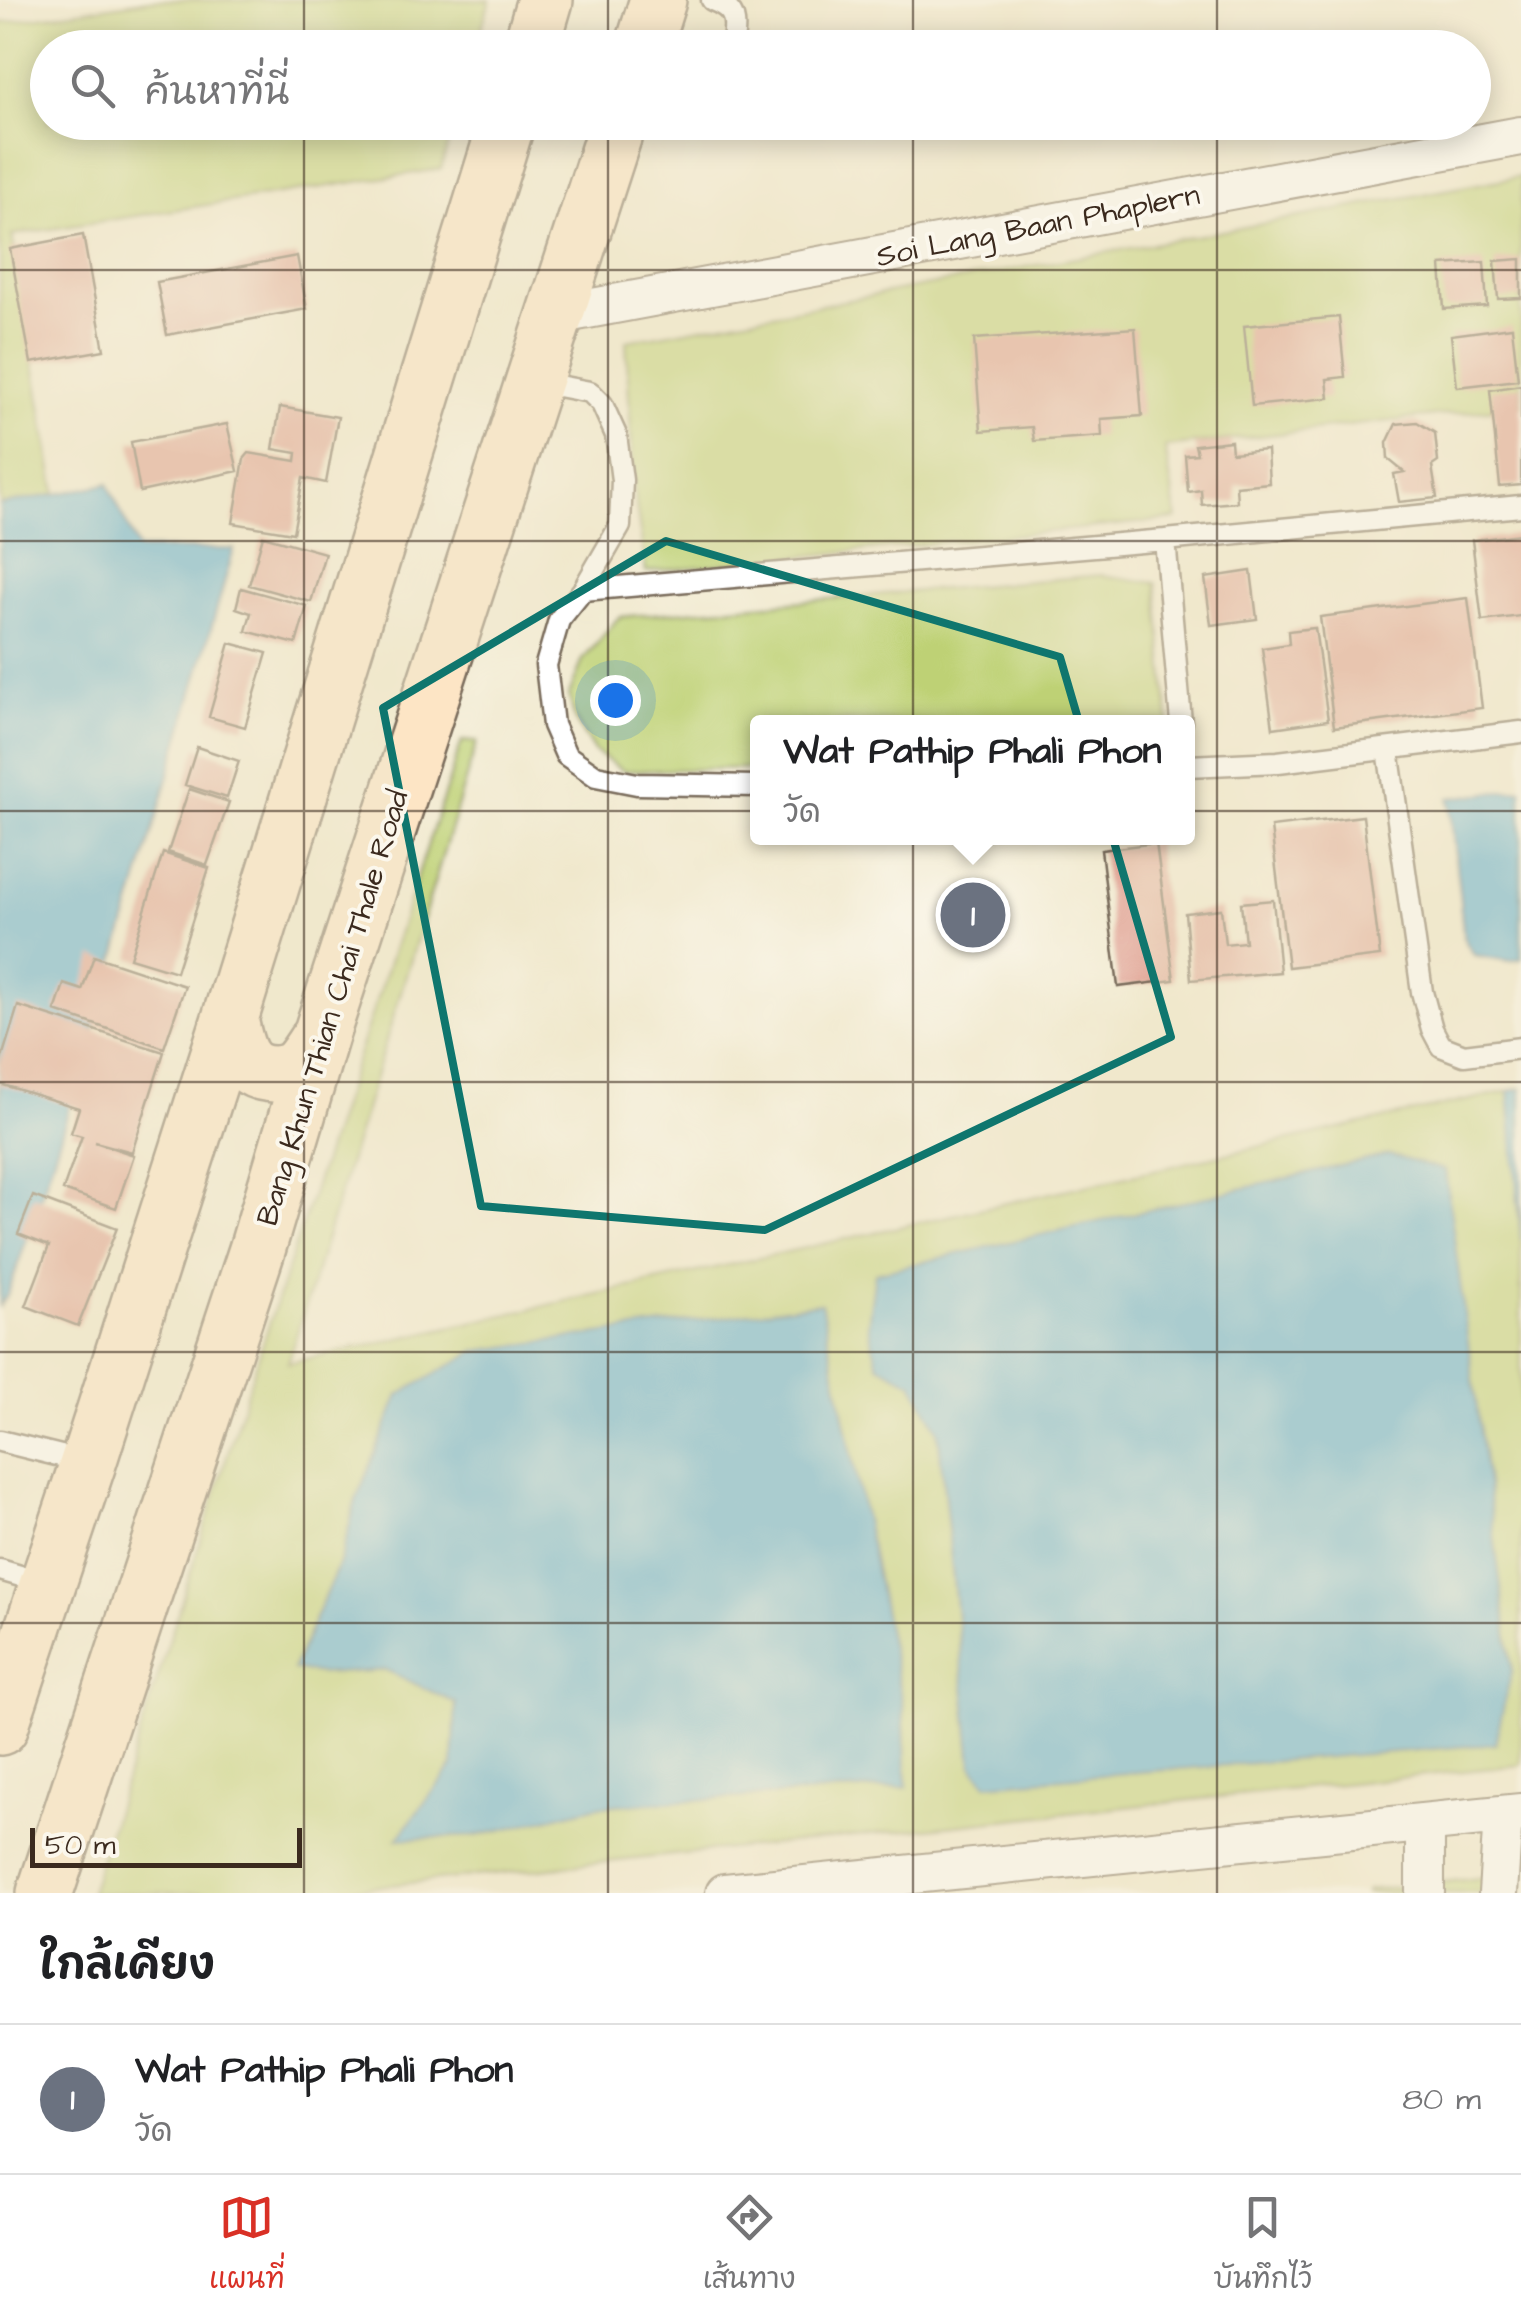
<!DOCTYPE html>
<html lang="th">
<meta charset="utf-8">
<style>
body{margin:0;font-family:"Architects Daughter","Playpen Sans Thai",sans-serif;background:#f6f6f6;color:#202124}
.scale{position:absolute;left:30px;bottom:25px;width:272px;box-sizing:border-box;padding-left:10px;border:5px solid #3b2a1e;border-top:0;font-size:28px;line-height:35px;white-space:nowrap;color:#3b2a1e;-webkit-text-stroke:8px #fbf7ec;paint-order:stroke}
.you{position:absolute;left:615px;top:700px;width:35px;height:35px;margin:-25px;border:8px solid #fff;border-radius:50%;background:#1a73e8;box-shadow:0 0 0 15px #1a73e833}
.badge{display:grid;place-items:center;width:65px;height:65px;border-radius:50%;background:#d93025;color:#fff;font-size:32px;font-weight:700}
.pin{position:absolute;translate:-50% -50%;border:5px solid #fff;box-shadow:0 2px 10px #0006}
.popup{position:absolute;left:750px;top:715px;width:445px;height:130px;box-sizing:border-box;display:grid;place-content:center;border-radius:10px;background:#fff;filter:drop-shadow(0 2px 8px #0005);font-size:32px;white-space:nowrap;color:#757577}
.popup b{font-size:38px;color:#202124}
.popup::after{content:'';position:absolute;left:50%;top:100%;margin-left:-20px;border:20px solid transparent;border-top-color:#fff}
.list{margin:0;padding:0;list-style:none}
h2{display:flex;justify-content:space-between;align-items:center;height:130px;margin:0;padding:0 40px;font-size:42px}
h2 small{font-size:32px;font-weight:400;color:#757577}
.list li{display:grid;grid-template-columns:65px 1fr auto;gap:30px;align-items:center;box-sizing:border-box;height:150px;padding:0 40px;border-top:2px solid #e0e0e0}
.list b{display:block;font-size:38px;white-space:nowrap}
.list p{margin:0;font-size:32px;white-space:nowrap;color:#757577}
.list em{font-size:32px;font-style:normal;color:#757577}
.icon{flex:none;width:55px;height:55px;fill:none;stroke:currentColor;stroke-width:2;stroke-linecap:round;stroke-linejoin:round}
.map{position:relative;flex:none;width:1521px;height:1893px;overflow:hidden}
.search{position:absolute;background:#fff;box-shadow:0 5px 25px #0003;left:30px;right:30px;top:30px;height:110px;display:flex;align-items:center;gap:25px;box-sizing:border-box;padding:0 35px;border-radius:55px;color:#757577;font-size:38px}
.sheet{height:280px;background:#fff}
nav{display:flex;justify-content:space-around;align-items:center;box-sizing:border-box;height:140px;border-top:2px solid #e0e0e0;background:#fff;font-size:28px;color:#757577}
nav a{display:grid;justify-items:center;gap:5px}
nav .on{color:#d93025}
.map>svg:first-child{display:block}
.green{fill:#bed175;stroke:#7c7e4a;stroke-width:2.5;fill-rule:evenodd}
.water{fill:#56acd2;stroke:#486b78;stroke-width:2.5}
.building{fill:#de9b8c}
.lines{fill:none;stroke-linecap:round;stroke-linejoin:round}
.service-casing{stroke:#7a6c5b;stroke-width:25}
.minor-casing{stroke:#7a6c5b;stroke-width:42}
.secondary-casing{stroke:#7a6c5b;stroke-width:60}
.service{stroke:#fff;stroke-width:20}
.minor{stroke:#fff;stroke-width:38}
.secondary{stroke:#fde5c5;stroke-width:55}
.marked{fill:none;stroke:#0f766e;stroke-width:8;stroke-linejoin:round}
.grid{fill:none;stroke:#3b2a1e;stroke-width:2.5;stroke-opacity:0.55}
.labels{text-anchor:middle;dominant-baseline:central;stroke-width:8;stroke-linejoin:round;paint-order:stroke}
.street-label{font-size:30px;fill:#3b2a1e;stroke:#fbf7ec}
</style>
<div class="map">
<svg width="1521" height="1893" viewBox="0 0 1521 1893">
<rect width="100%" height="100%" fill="#fbf7ec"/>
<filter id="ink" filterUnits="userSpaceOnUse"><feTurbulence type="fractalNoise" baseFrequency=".01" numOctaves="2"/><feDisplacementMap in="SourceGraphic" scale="20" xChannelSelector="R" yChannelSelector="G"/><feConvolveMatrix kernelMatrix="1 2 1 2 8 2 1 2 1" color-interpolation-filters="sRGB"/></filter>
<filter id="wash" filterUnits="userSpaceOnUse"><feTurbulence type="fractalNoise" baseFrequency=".0048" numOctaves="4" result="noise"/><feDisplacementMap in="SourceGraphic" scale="40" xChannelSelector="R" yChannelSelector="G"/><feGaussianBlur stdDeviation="2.25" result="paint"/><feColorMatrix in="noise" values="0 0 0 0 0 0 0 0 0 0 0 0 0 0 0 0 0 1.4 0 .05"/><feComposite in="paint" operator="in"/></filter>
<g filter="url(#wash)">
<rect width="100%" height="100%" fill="#f0e8cc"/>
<!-- green -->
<path class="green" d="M 151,0 L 490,0 L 476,47 L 48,48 L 48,122 L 454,123 L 441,169 L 12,235 L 56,494 L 0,505 L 0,23 Z
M 1521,176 L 1521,406 L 1165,447 L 1177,519 L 646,572 L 634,492 L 626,341 Z
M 1102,575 L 1156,583 L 1169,722 L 758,722 L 758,768 L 623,771 L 594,751 L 575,720 L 569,695 L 583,660 L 619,617 Z
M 462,741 L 477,742 L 288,1363 L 1509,1091 L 1521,1240 L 1521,1765 L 315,1893 L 90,1893 L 252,1376 ZM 821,1303 L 903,1707 L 907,1787 L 597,1806 L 476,1836 L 399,1839 L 453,1766 L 456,1703 L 386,1670 L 319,1674 L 293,1668 L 341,1559 L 356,1500 ZM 913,1383 L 1495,1744 L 972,1764 L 938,1430 Z
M 1521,1874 L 1521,1893 L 1366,1893 L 1367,1890 Z"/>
<!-- water -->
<path class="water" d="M 108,484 L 138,549 L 234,549 C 162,799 93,1049 8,1294 L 0,1306 L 0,505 Z
M 1521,789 L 1521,959 L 1510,961 L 1474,955 L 1464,939 L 1449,798 Z
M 1521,1088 L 1521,1240 L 1509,1091 Z
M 1388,1155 L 1445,1170 L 1512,1670 L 1495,1744 L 987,1784 L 972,1765 L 938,1430 L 913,1383 L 878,1365 L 868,1325 L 875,1273 Z
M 821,1303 L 903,1707 L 907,1787 L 598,1806 L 476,1836 L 397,1839 L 453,1766 L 456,1703 L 386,1670 L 319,1674 L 293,1669 L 341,1559 L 356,1500 L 399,1395 L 475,1351 Z"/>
<g id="blocks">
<!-- building -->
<path class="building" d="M 83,235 L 104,350 L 31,363 L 10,249 Z
M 297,256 L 307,309 L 167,335 L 157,282 Z
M 1521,259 L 1521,298 L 1498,299 L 1495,261 Z
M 1484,262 L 1487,306 L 1444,309 L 1441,265 Z
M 1339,317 L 1345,377 L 1327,379 L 1329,398 L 1252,406 L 1244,326 Z
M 1512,327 L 1518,380 L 1457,387 L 1451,335 Z
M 1135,328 L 1142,416 L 1101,419 L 1102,436 L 1034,441 L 1032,427 L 981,431 L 974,339 Z
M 1521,385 L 1521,485 L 1500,487 L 1490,390 Z
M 280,407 L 338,417 L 326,483 L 303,478 L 293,533 L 233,523 L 244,459 L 249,453 L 296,461 L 297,453 L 273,449 Z
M 1417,422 L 1435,433 L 1438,462 L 1432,466 L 1437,498 L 1399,502 L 1394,474 L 1404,472 L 1388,459 L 1387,443 L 1396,424 Z
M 227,424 L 238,471 L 140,492 L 131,442 Z
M 1231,441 L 1232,453 L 1267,450 L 1269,483 L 1236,486 L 1237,502 L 1202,505 L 1201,490 L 1188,492 L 1185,455 L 1197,454 L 1195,445 Z
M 1521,534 L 1521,616 L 1482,621 L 1472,540 Z
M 263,536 L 325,553 L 311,602 L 249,585 Z
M 1251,571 L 1257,619 L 1211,625 L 1205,578 Z
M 241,588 L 307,606 L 296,644 L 246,631 L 251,613 L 236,608 Z
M 1468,598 L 1482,708 L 1334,727 L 1320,617 Z
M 1315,628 L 1328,720 L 1273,728 L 1262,648 L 1289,644 L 1288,631 Z
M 230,643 L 267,653 L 245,727 L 209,717 Z
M 197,747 L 239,761 L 227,798 L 185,785 Z
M 189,789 L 229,802 L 207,865 L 168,852 Z
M 1363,816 L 1380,956 L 1288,967 L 1271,827 Z
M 1156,843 L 1174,980 L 1118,987 L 1101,850 Z
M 163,853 L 209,868 L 176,972 L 130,958 Z
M 1273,900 L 1280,972 L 1191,980 L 1185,913 L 1221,909 L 1225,944 L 1245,942 L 1241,903 Z
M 94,956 L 185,986 L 164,1048 L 55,1011 L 64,984 L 82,990 Z
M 18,1006 L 164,1052 L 132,1152 L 95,1142 L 134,1155 L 116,1208 L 63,1190 L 82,1136 L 71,1133 L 79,1108 L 0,1084 L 0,1064 Z
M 33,1196 L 117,1228 L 78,1326 L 26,1306 L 49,1246 L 18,1234 Z"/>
</g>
</g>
<g filter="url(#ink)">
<use href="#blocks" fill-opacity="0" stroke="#7a6c5b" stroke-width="2.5"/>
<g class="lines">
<!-- service casing -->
<g class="service-casing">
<path id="service" d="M 712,0 C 738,10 736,22 732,48
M 537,382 L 590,392 L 602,404 L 616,435 L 622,480 L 620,526 L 583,590 L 559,620 L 546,665 L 553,725 L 566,755 L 596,776 L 637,784 L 758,786
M 1165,540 L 1181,722
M 583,590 L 1165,540 L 1521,506
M 1388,749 L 1422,992 L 1432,1029 L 1441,1046 L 1464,1055 L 1521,1048
M 1188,766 L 1278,762 L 1521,732
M 0,1441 L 85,1462
M 0,1570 L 44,1583"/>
</g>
<!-- minor casing -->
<g class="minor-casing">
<path id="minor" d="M 555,315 L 1521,136
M 1425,1823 L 1425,1893
M 725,1893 L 1521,1813
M 1498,1893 L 1503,1815"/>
</g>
<!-- secondary casing -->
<g class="secondary-casing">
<path id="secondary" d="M 531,48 L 545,0
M 643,48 L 658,0
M 230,1019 C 236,1047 240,1073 274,1074 C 281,1074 291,1072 297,1067 C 306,1059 313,1045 321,1035
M 0,1727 L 88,1463 L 230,1019 L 507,122
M 45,1893 L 257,1250 L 321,1035 L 618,122"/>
</g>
<!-- service -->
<use href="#service" class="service"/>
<!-- minor -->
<use href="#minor" class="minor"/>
<!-- secondary -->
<use href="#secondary" class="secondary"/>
</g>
</g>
<!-- marked area -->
<path d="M0 0H1521V1893H0ZM 666,541 L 1060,657 L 1171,1037 L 765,1230 L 481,1206 L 383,708 Z" fill="#f0e8cc" fill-opacity=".55" fill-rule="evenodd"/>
<path class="marked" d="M 666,541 L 1060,657 L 1171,1037 L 765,1230 L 481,1206 L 383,708 Z"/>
<!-- grid -->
<path class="grid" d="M 304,0 L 304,48M 608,0 L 608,48M 913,0 L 913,48M 1217,0 L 1217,48M 304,122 L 304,1893M 608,122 L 608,1893M 913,122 L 913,1893M 1217,122 L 1217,1893M 0,270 L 1521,270M 0,541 L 1521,541M 0,811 L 1521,811M 0,1082 L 1521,1082M 0,1352 L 1521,1352M 0,1623 L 1521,1623"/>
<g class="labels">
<!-- street labels -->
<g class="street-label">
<text transform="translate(1038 226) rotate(-11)">Soi Lang Baan Phaplern</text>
<text transform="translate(333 1008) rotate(-73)">Bang Khun Thian Chai Thale Road</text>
</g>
</g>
</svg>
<div class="scale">50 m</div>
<div class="you"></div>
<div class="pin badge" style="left:973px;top:915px;background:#6b7280">1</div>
<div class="popup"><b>Wat Pathip Phali Phon</b>วัด</div>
<div class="search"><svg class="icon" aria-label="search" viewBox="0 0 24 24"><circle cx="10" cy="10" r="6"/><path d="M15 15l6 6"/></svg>ค้นหาที่นี่</div>
</div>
<section class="sheet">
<h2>ใกล้เคียง<small></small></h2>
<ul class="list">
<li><span class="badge" style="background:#6b7280">1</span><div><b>Wat Pathip Phali Phon</b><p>วัด</p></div><em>80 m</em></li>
</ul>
</section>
<nav>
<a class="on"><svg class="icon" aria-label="map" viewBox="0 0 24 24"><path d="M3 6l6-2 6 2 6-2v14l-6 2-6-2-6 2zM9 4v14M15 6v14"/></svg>แผนที่</a>
<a><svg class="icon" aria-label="directions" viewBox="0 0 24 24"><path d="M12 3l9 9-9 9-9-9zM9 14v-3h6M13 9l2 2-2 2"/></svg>เส้นทาง</a>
<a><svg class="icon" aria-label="saved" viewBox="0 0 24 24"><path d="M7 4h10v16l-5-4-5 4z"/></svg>บันทึกไว้</a>
</nav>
